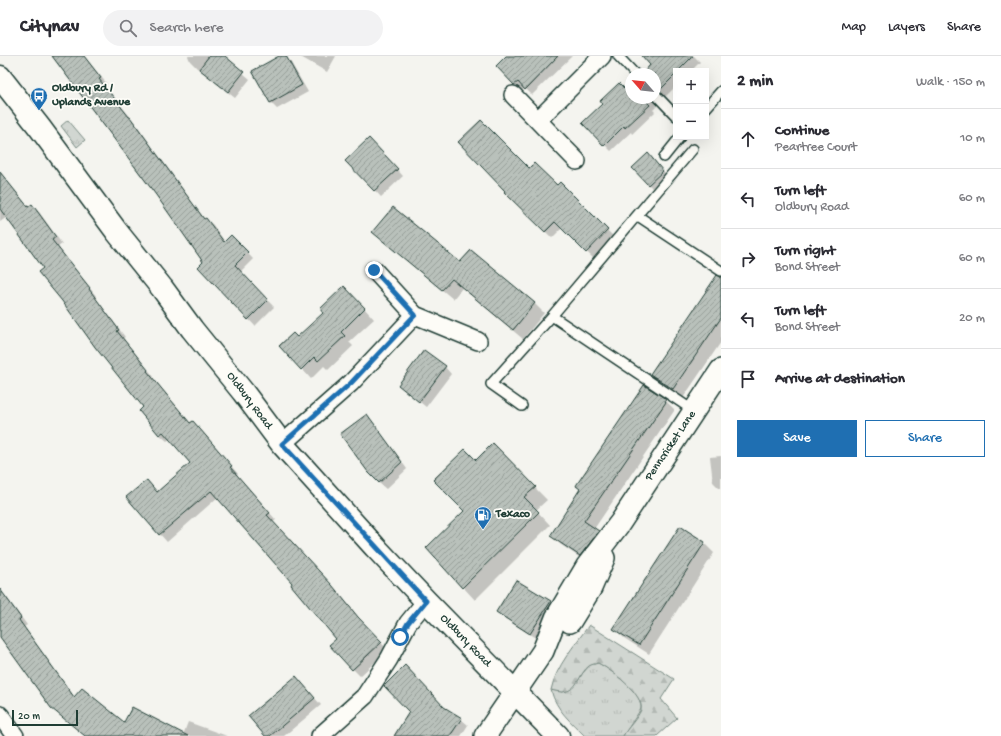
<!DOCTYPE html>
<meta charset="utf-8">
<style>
body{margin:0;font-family:"Gochi Hand",sans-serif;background:#f2f2f3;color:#2b2b33}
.controls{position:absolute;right:12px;top:12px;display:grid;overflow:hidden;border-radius:0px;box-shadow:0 4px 16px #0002}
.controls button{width:36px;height:36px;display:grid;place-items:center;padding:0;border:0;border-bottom:1px solid #e1e1e2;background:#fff;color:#2b2b33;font:20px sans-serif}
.compass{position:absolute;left:625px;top:12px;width:36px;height:36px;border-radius:50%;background:#fff;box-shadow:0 4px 16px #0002;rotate:298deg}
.scale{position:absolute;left:12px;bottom:10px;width:66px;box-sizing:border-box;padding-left:4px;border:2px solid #1f3d34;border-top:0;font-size:11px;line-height:14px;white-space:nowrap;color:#1f3d34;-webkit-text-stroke:3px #fdfcf7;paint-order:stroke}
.stop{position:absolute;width:12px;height:12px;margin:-9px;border:3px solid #1f6fb2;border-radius:50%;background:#fff}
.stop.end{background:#1f6fb2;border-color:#fff;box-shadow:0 1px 4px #0008}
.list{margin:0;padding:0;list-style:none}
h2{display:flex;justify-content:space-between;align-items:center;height:52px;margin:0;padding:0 16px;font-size:17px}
h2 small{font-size:13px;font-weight:400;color:#7c7c81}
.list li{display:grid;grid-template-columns:26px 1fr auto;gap:12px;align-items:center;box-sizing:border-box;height:60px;padding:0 16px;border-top:1px solid #e1e1e2}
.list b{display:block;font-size:15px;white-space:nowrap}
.list p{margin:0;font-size:13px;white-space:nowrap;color:#7c7c81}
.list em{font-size:13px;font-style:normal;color:#7c7c81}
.actions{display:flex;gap:8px;padding:12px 16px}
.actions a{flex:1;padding:9px 0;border:1px solid #1f6fb2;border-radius:0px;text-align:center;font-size:14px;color:#1f6fb2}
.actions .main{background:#1f6fb2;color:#fff}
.icon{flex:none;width:22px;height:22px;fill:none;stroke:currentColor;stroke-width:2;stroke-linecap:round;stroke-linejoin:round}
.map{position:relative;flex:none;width:721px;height:680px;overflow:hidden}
header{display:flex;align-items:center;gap:24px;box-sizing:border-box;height:56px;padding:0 20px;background:#fff;border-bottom:1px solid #e1e1e2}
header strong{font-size:19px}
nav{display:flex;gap:22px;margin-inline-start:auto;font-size:14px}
.search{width:280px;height:36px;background:#f2f2f3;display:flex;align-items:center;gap:10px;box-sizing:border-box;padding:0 14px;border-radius:22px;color:#7c7c81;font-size:15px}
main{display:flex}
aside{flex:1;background:#fff}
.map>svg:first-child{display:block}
.grass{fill:url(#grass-tufts);stroke:#788a82}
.forest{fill:url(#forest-firs);stroke:#788a82}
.shadow{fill:#0003}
.building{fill:url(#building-hatch);stroke:#1f3d34}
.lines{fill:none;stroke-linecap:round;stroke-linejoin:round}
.service-casing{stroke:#1f3d34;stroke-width:12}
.minor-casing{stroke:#1f3d34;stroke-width:20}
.tertiary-casing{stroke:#1f3d34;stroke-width:24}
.primary-casing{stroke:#1f3d34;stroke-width:25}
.service{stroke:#fdfcf7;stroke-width:9}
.minor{stroke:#fdfcf7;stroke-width:17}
.tertiary{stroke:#fdfcf7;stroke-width:21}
.primary{stroke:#fdfcf7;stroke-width:22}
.route{stroke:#1f6fb2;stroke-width:5}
.labels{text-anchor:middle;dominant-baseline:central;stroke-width:3.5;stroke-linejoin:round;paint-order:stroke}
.poi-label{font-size:12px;font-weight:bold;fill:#1f3d34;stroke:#fdfcf7;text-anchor:start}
.street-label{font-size:12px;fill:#1f3d34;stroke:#fdfcf7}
</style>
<header>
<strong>Citynav</strong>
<div class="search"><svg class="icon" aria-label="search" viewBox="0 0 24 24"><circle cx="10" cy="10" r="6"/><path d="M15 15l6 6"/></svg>Search here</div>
<nav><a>Map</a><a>Layers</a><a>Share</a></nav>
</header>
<main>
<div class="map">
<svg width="721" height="680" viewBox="0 0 721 680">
<defs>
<pattern id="grass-tufts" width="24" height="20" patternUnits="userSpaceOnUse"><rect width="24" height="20" fill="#d1d6d1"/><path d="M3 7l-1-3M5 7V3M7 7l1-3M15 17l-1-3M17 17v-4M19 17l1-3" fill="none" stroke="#b3b9b4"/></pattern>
<pattern id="forest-firs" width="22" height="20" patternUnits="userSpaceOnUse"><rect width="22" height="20" fill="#d1d6d1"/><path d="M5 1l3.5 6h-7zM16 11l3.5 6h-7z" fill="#b3b9b4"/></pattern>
<pattern id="building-hatch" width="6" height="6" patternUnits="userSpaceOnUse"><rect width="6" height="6" fill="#b9c1bb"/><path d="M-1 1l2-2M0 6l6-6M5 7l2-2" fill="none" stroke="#969e99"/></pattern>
</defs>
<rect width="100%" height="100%" fill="#f4f4ef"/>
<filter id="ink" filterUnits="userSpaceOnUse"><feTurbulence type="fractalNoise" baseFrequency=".025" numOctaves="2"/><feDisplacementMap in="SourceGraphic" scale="8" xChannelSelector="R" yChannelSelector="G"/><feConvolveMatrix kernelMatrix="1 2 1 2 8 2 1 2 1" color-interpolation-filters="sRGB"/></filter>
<g filter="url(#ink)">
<!-- grass -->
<path class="grass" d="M 68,64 L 85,84 L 77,91 L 61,70 Z
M 598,607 C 610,613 633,631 639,643 C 641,646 641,650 641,653 L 623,680 L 585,680 C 571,666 556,654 551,634 L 563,636 L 578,625 L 582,618 L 590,609 Z"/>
<!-- forest -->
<path class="forest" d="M 589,569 L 674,623 L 661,643 L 677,662 L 657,680 L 623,680 C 628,671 637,663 641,654 C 645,639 610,613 598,607 C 595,608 592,608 589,610 C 579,617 578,635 563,636 C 559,636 555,635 551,634 C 556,610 575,589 589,569 Z"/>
<!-- shadow -->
<path class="shadow" d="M 52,0 L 84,0 L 107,28 L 105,30 L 136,68 L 205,164 L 206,163 L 213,169 L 225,186 L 231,180 L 253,203 L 240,216 L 274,251 L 255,270 L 199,211 L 204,206 L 156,139 Z
M 188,0 L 223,0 L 250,23 L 235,42 L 197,12 L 190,5 Z
M 281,0 L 286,0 L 290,5 L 308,36 L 277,53 L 271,47 L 254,16 Z
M 299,0 L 336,0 L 327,16 Z
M 507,0 L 572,0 L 532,39 L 525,32 L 522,35 L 497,10 Z
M 646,0 L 694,0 L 700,6 L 691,15 L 676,15 L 676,30 L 666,40 L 661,38 L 657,40 L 655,46 L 657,50 L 653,54 L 655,56 L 632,78 L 631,76 L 611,95 L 583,67 L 631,31 L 631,42 L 655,42 L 655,18 L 644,18 L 652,9 Z
M 375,90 L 403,120 L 381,141 L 347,105 Z
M 648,99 L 666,118 L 652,132 L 633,112 Z
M 529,114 L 557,131 L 560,128 L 614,181 L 593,202 L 562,172 L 552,182 L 505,136 Z
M 0,116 L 29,152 L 32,150 L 39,156 L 62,188 L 58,191 L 96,240 L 95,241 L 125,281 L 123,282 L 154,321 L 153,322 L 191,368 L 200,373 L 238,418 L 237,419 L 276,464 L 273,466 L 339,537 L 364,569 L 388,594 L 360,620 L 353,613 L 338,583 L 294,527 L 218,441 L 167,486 L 128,442 L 158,437 L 191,407 L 170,383 L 167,385 L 160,379 L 140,355 L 144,351 L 7,161 L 0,166 Z
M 373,176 L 460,208 L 471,195 L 535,248 L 544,257 L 523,283 L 462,232 L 453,243 L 383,185 Z
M 721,222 L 721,286 L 683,342 L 661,328 L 651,318 Z
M 354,241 L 374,263 L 349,286 L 353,290 L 328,314 L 324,310 L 311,323 L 302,313 L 297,282 L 324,257 Z
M 445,311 L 451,318 L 426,351 L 399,329 Z
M 665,344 L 674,353 L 674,355 L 594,473 L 607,484 L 589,508 L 560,488 L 551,479 Z
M 367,360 L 373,366 L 407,413 L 386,433 L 379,427 Z
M 493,389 L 547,444 L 536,454 L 550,469 L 475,544 L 463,531 L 476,405 Z
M 721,400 L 721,432 L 719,432 L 713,426 L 710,401 Z
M 680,471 L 704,487 L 714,497 L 649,598 L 624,582 L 615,573 Z
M 0,535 L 7,542 L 27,569 L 24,571 L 75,642 L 124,668 L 183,679 L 188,666 L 227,680 L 85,680 L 0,580 Z
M 550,546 L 557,553 L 537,583 L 504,562 L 497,556 Z
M 296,621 L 321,649 L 284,680 L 266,680 Z
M 461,663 L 468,669 L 461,680 L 395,680 Z"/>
<!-- building -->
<path class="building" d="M 52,0 L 84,0 L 101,22 L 99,23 L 129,61 L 130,61 L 204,163 L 206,162 L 224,186 L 231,179 L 248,196 L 235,209 L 268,244 L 248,264 L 198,211 L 203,206 L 156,139 Z
M 209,0 L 225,0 L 244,16 L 228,36 L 199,13 Z
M 279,0 L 286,0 L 302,29 L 270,47 L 252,15 Z
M 506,0 L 558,0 L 525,34 L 518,26 L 514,29 L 496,10 Z
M 642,0 L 693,0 L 678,15 L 676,15 L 676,18 L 660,34 L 655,32 L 655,18 L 642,18 L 650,9 Z
M 619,27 L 626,34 L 631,29 L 631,42 L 651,43 L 647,46 L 650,49 L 625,72 L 624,70 L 604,90 L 582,67 L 602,48 L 600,45 Z
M 481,64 L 529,112 L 534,107 L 557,129 L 560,126 L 608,174 L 586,197 L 555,166 L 545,176 L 504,136 L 505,135 L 458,86 Z
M 369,82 L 398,113 L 374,135 L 345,105 Z
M 648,97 L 663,115 L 648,129 L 632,112 Z
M 0,116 L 28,151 L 32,148 L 56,181 L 52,184 L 90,232 L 89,233 L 119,274 L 117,275 L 148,314 L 147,315 L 190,367 L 193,365 L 232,410 L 230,411 L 270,457 L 267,459 L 332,529 L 358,561 L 382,586 L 352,614 L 329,589 L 336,583 L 291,529 L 292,527 L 211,435 L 159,479 L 126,441 L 147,424 L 157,436 L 190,407 L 163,376 L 159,379 L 139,355 L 143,351 L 95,291 L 62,245 L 38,216 L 43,212 L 0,153 Z
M 393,151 L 460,206 L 471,194 L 535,247 L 513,274 L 452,223 L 442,234 L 372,176 Z
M 717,219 L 721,221 L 721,262 L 673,333 L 650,318 Z
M 344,230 L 365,252 L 341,276 L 345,280 L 318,305 L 314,301 L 301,314 L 279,290 L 293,277 L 297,281 L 323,257 L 320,253 Z
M 424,294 L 446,310 L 419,346 L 398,329 Z
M 644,329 L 666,343 L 665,345 L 666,346 L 584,465 L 599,475 L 580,500 L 550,480 L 580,433 L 576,430 L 577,428 Z
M 367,358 L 402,406 L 379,427 L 368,416 L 340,378 Z
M 493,387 L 536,431 L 524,441 L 539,456 L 462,532 L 426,492 L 464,455 L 433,424 L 465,393 L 476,404 Z
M 680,470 L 705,486 L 639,589 L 613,573 Z
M 516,524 L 551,545 L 530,578 L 496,556 Z
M 0,533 L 21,562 L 19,564 L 74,641 L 82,632 L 124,666 L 132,651 L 188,680 L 85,680 L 51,652 L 0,581 Z
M 405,609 L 444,651 L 462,662 L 450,680 L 394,680 L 409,656 L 384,630 Z
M 296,620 L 315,642 L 270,680 L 265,680 L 248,660 Z"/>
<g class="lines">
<!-- service casing -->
<g class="service-casing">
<path id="service" d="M 618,0 L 635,18
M 655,38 L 676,60
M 706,52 L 721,35
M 664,101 L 680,81
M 638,160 L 721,215
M 552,260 L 694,355
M 522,350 L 491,328 L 552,260 L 693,93"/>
</g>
<!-- minor casing -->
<g class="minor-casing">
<path id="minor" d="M 513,39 L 577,105
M 538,64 L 602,0
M 374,214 L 415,259 L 478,285
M 282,388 L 351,327 L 415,259
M 0,659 L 15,680
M 320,680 L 365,640 L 389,603 L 408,567 L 426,545"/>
</g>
<!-- tertiary casing -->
<g class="tertiary-casing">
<path id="tertiary" d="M 570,566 L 591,532 L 604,502
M 485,680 L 543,595 L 556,562 L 587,510 L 620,467 L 721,314"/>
</g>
<!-- primary casing -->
<g class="primary-casing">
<path id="primary" d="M 0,21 L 40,72 L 117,176 L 162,232 L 192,273 L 243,336 L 282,388 L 375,491 L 426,545 L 558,680"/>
</g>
<!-- service -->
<use href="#service" class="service"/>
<!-- minor -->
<use href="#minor" class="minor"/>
<!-- tertiary -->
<use href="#tertiary" class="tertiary"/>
<!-- primary -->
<use href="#primary" class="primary"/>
</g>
</g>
<g class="lines" filter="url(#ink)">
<!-- route -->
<path class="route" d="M 374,214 L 415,259 L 351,327 L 282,388 L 426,545 L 408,567 L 400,581"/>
</g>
<!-- icons -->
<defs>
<g id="bus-pin" transform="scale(0.9)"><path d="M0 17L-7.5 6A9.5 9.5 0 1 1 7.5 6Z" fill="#1f6fb2" stroke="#fdfcf7"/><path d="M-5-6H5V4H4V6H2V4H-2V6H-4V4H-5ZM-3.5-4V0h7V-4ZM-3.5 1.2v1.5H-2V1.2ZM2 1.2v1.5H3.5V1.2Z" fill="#fff"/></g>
<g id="fuel-pin" transform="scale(0.9)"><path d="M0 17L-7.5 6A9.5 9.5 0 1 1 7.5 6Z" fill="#1f6fb2" stroke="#fdfcf7"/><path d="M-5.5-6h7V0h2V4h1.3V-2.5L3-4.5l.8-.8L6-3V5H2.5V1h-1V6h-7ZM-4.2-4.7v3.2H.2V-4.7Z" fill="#fff"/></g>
</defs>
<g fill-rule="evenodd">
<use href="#bus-pin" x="39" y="40"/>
<use href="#fuel-pin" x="483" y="459"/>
</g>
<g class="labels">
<!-- poi labels -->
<g class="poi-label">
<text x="52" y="33">Oldbury Rd /<tspan x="52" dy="14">Uplands Avenue</tspan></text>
<text x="496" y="459">Texaco</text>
</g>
<!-- street labels -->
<g class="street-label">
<text transform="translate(249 345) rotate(53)">Oldbury Road</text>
<text transform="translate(671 390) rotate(-56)">Penncricket Lane</text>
<text transform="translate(465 585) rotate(46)">Oldbury Road</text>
</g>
</g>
</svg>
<div class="controls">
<button>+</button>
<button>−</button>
</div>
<svg class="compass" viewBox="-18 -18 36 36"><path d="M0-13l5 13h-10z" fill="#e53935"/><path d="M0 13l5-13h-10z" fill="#7c7c81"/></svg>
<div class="scale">20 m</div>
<div class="stop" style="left:400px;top:581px"></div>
<div class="stop end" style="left:374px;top:214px"></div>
</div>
<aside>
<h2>2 min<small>Walk · 150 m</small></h2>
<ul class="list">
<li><svg class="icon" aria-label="ahead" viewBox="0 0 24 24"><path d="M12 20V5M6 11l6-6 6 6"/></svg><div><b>Continue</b><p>Peartree Court</p></div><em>10 m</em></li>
<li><svg class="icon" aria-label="left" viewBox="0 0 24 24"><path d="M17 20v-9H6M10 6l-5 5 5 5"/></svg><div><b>Turn left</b><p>Oldbury Road</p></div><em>60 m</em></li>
<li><svg class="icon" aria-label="right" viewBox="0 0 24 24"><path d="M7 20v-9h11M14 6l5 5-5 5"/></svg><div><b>Turn right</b><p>Bond Street</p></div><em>60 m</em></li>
<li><svg class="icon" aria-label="left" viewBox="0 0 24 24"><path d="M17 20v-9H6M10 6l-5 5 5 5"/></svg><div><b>Turn left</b><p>Bond Street</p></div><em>20 m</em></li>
<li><svg class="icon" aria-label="arrive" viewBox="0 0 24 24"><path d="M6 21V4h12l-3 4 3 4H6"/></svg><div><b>Arrive at destination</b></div></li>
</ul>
<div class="actions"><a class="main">Save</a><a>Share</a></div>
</aside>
</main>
